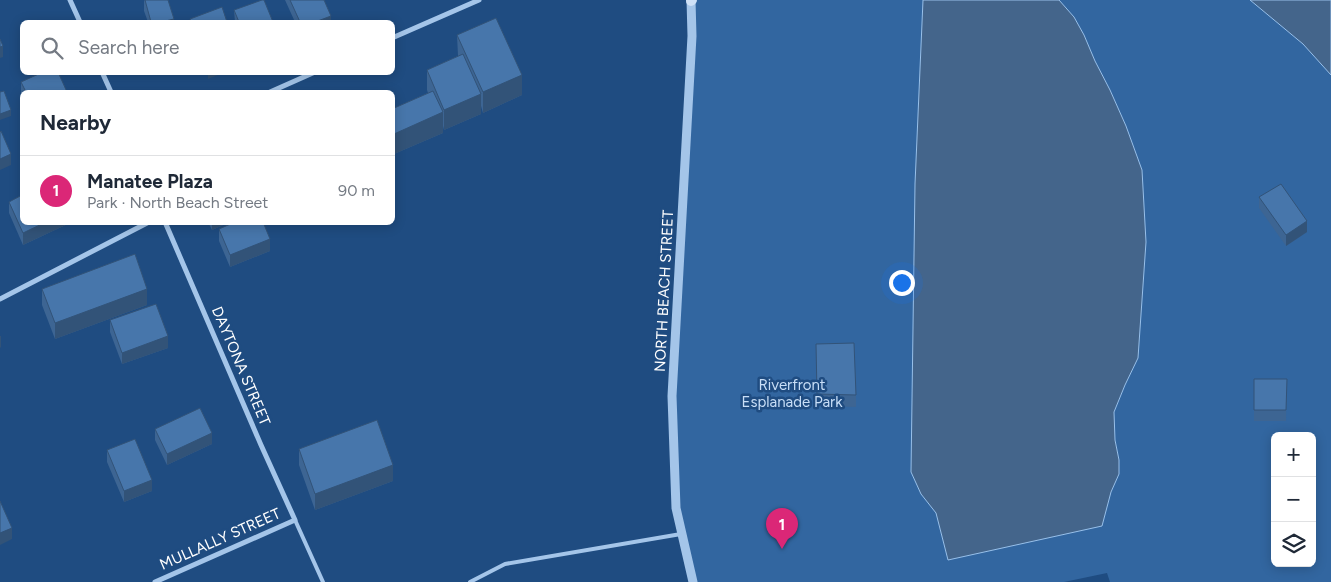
<!DOCTYPE html>
<meta charset="utf-8">
<style>
body{margin:0;font-family:Figtree,sans-serif;background:#f2f2f3;color:#1f2937}
.controls{position:absolute;right:15px;bottom:15px;display:grid;overflow:hidden;border-radius:8px;box-shadow:0 2px 12px #0003}
.controls button{width:45px;height:45px;display:grid;place-items:center;padding:0;border:0;border-bottom:1px solid #e0e1e3;background:#fff;color:#1f2937;font:25px sans-serif}
.you{position:absolute;left:901px;top:282px;width:18px;height:18px;margin:-12px;border:4px solid #fff;border-radius:50%;background:#1a73e8;box-shadow:0 0 0 8px #1a73e833}
.badge{display:grid;place-items:center;width:32px;height:32px;border-radius:50%;background:#db2777;color:#fff;font-size:16px;font-weight:700}
.pin{position:absolute;translate:-50% -41px;filter:drop-shadow(0 1px 2px #0008)}
.pin::after{content:'';position:absolute;top:26px;width:18px;height:15px;background:inherit;clip-path:polygon(0 0,100% 0,50% 100%)}
.list{margin:0;padding:0;list-style:none}
h2{display:flex;justify-content:space-between;align-items:center;height:65px;margin:0;padding:0 20px;font-size:21px}
h2 small{font-size:16px;font-weight:400;color:#747a83}
.list li{display:grid;grid-template-columns:32px 1fr auto;gap:15px;align-items:center;box-sizing:border-box;height:70px;padding:0 20px;border-top:1px solid #e0e1e3}
.list b{display:block;font-size:19px;white-space:nowrap}
.list p{margin:0;font-size:16px;white-space:nowrap;color:#747a83}
.list em{font-size:16px;font-style:normal;color:#747a83}
.icon{flex:none;width:28px;height:28px;fill:none;stroke:currentColor;stroke-width:2;stroke-linecap:round;stroke-linejoin:round}
.map{position:relative;flex:none;width:1331px;height:582px;overflow:hidden}
.search{position:absolute;background:#fff;box-shadow:0 2px 12px #0003;left:20px;top:20px;width:375px;height:55px;display:flex;align-items:center;gap:12px;box-sizing:border-box;padding:0 18px;border-radius:8px;color:#747a83;font-size:19px}
.panel{position:absolute;background:#fff;box-shadow:0 2px 12px #0003;left:20px;top:90px;width:375px;height:135px;border-radius:8px}
.map>svg:first-child{display:block}
.green{fill:#3266a0;fill-rule:evenodd}
.water{fill:#44658b;stroke:#98c0ea}
.lines{fill:none;stroke-linecap:round;stroke-linejoin:round}
.service{stroke:#a4c5e9;stroke-width:4}
.minor{stroke:#a4c5e9;stroke-width:5}
.tertiary{stroke:#a4c5e9;stroke-width:9}
.secondary{stroke:#cfe1f7;stroke-width:10}
.wall{fill:#3d6593}
.shaded-wall{fill:#325378}
.building{fill:#4776ab;stroke:#325378}
.labels{text-anchor:middle;dominant-baseline:central;stroke-width:5;stroke-linejoin:round;paint-order:stroke}
.street-label{font-size:15px;fill:#fff;stroke:#1f4c81}
.park-label{font-size:15px;fill:#c8def7;stroke:#1f4c81}
</style>
<div class="map">
<svg width="1331" height="582" viewBox="0 0 1331 582">
<rect width="100%" height="100%" fill="#1f4c81"/>
<!-- green -->
<path class="green" d="M 691,0 L 923,0 L 915,184 L 911,472 L 921,494 L 936,512 L 948,560 L 1111,492 L 1119,474 L 1119,460 L 1115,440 L 1114,412 L 1125,385 L 1138,358 L 1146,242 L 1142,170 L 1126,126 L 1110,90 L 1095,61 L 1084,35 L 1074,17 L 1059,0 L 1250,0 L 1303,44 L 1331,75 L 1331,582 L 1110,582 L 1107,573 L 1064,582 L 693,582 L 676,508 L 672,396 ZM 1275,436 L 1312,436 L 1312,563 L 1275,563 Z"/>
<!-- water -->
<path class="water" d="M 923,0 L 1059,0 L 1074,17 L 1084,35 L 1095,61 L 1110,90 L 1126,126 L 1142,170 L 1146,242 L 1138,358 L 1125,385 L 1114,412 L 1115,440 L 1119,460 L 1119,474 L 1111,492 L 1102,526 L 948,560 L 936,513 L 921,494 L 911,472 L 915,184 Z
M 1250,0 L 1331,0 L 1331,75 L 1303,44 Z"/>
<g class="lines">
<!-- service -->
<path class="service" d="M 295,520 L 323,582
M 470,582 L 505,564 L 681,534"/>
<!-- minor -->
<path class="minor" d="M 70,0 L 80,22
M 392,38 L 479,0
M 102,72 L 111,92
M 270,92 L 315,72
M 0,299 L 149,222
M 155,582 L 295,520 L 261,445 L 165,222"/>
<!-- tertiary -->
<path class="tertiary" d="M 691,0 L 692,36 L 672,396 L 676,508 L 693,582"/>
<!-- secondary -->
<path class="secondary" d="M 691,1 L 692,0"/>
</g>
<!-- wall -->
<path class="wall" d="M 144,0 L 174,22 L 148,22 L 144,11 Z
M 285,0 L 324,0 L 331,22 L 295,22 Z
M 234,10 L 273,22 L 235,22 Z
M 457,35 L 522,95 L 483,113 L 481,106 L 481,114 L 444,130 L 443,126 L 443,133 L 394,154 L 392,150 L 392,109 L 428,93 L 427,90 L 427,70 L 458,56 Z
M 21,82 L 67,92 L 22,92 L 22,96 L 21,94 Z
M 1259,197 L 1307,232 L 1286,246 L 1259,208 Z
M 9,202 L 72,222 L 23,245 L 9,213 Z
M 208,222 L 230,222 L 212,230 Z
M 219,229 L 270,251 L 230,267 L 219,241 Z
M 42,289 L 147,305 L 55,339 L 42,305 Z
M 110,320 L 168,348 L 122,364 L 110,332 Z
M 816,344 L 856,395 L 856,407 L 817,406 Z
M 1254,379 L 1287,379 L 1286,421 L 1254,421 Z
M 155,429 L 212,444 L 167,465 L 155,440 Z
M 299,449 L 393,481 L 315,510 L 299,465 Z
M 107,450 L 152,491 L 124,502 L 107,462 Z"/>
<!-- shaded-wall -->
<path class="shaded-wall" d="M 331,16 L 331,22 L 315,22 Z
M 174,19 L 174,22 L 161,22 Z
M 3,46 L 3,57 L 0,58 L 0,47 Z
M 208,72 L 225,72 L 208,79 Z
M 522,75 L 522,95 L 483,113 L 483,92 Z
M 481,94 L 481,114 L 444,130 L 444,110 Z
M 11,110 L 11,116 L 0,120 L 0,114 Z
M 443,112 L 443,133 L 394,154 L 394,134 Z
M 11,154 L 11,165 L 0,170 L 0,159 Z
M 1307,221 L 1307,232 L 1286,246 L 1286,235 Z
M 46,222 L 72,222 L 23,245 L 23,233 Z
M 212,222 L 230,222 L 212,230 Z
M 270,239 L 270,251 L 230,267 L 230,255 Z
M 147,289 L 147,305 L 55,339 L 55,323 Z
M 0,336 L 1,336 L 1,347 L 0,348 Z
M 168,336 L 168,348 L 122,364 L 122,353 Z
M 212,433 L 212,444 L 167,465 L 167,454 Z
M 393,465 L 393,481 L 315,510 L 315,494 Z
M 152,480 L 152,491 L 124,502 L 124,491 Z
M 12,528 L 12,539 L 0,545 L 0,533 Z"/>
<!-- building -->
<path class="building" d="M 145,0 L 168,0 L 174,19 L 161,22 L 151,22 Z
M 262,0 L 264,0 L 273,22 L 239,22 L 234,10 Z
M 290,0 L 324,0 L 331,16 L 315,22 L 300,22 Z
M 222,7 L 227,22 L 191,22 L 190,19 Z
M 496,18 L 522,75 L 483,92 L 457,35 Z
M 0,39 L 3,46 L 0,47 Z
M 463,54 L 481,94 L 444,110 L 427,70 Z
M 43,72 L 58,72 L 67,92 L 26,92 L 21,82 Z
M 4,91 L 11,110 L 0,114 L 0,92 Z
M 433,91 L 443,112 L 394,134 L 392,130 L 392,109 Z
M 1,131 L 11,154 L 0,159 L 0,132 Z
M 1281,184 L 1307,221 L 1286,235 L 1259,197 Z
M 22,195 L 22,222 L 46,222 L 23,233 L 9,202 Z
M 235,222 L 263,222 L 270,239 L 230,255 L 219,229 Z
M 135,254 L 147,289 L 55,323 L 42,289 Z
M 156,304 L 168,336 L 122,353 L 110,320 Z
M 854,343 L 856,395 L 817,394 L 816,344 Z
M 1254,379 L 1287,379 L 1286,410 L 1254,410 Z
M 200,408 L 212,433 L 167,454 L 155,429 Z
M 377,420 L 393,465 L 315,494 L 299,449 Z
M 135,439 L 152,480 L 124,491 L 107,450 Z
M 0,501 L 12,528 L 0,533 Z"/>
<g class="labels">
<!-- street labels -->
<g class="street-label">
<text transform="translate(664 291) rotate(-87)">NORTH BEACH STREET</text>
<text transform="translate(241 366) rotate(67)">DAYTONA STREET</text>
<text transform="translate(220 539) rotate(-24)">MULLALLY STREET</text>
</g>
<!-- park labels -->
<g class="park-label">
<text x="792" y="385">Riverfront<tspan x="792" dy="17">Esplanade Park</tspan></text>
</g>
</g>
</svg>
<div class="controls">
<button>+</button>
<button>−</button>
<button><svg class="icon" aria-label="layers" viewBox="0 0 24 24"><path d="M12 4l9 5-9 5-9-5zM3 14l9 5 9-5"/></svg></button>
</div>
<div class="you"></div>
<div class="pin badge" style="left:782px;top:549px">1</div>
<div class="search"><svg class="icon" aria-label="search" viewBox="0 0 24 24"><circle cx="10" cy="10" r="6"/><path d="M15 15l6 6"/></svg>Search here</div>
<section class="panel">
<h2>Nearby<small></small></h2>
<ul class="list">
<li><span class="badge">1</span><div><b>Manatee Plaza</b><p>Park · North Beach Street</p></div><em>90 m</em></li>
</ul>
</section>
</div>
